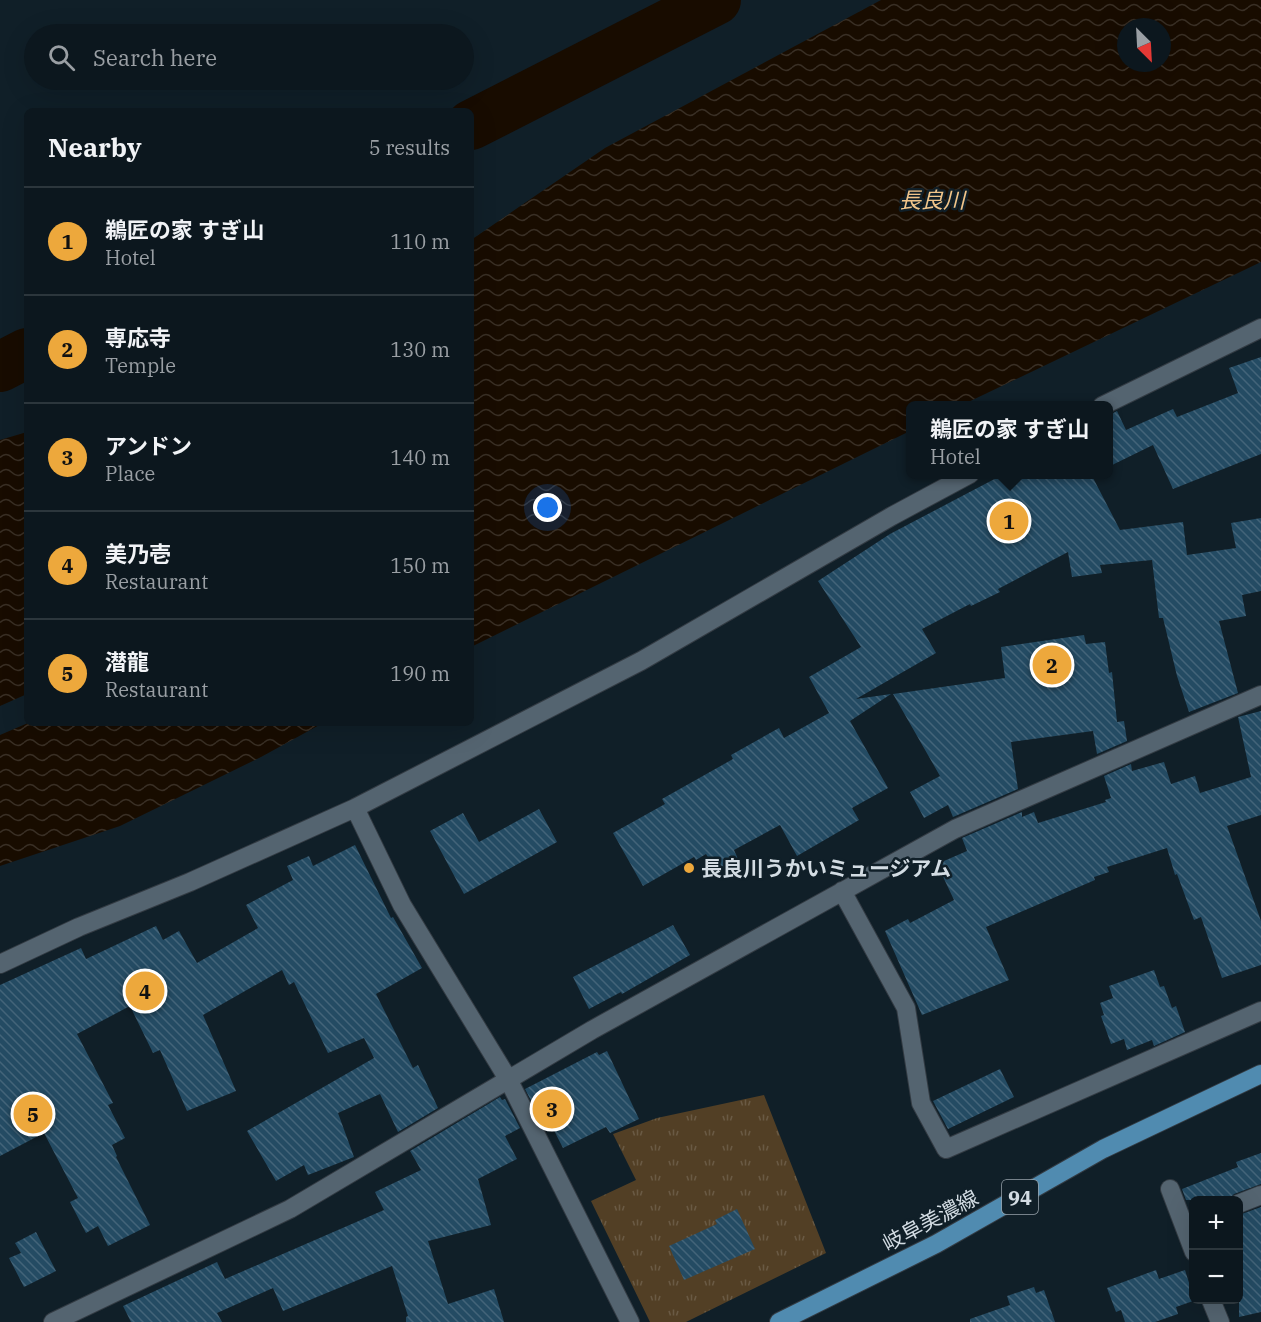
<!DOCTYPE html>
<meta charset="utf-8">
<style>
body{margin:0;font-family:"IBM Plex Serif","Noto Sans JP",serif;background:#1a242b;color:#f1f3f6}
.controls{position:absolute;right:18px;bottom:18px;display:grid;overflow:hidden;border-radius:9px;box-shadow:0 6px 24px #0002}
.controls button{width:54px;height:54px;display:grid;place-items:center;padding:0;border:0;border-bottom:2px solid #2c363c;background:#0c171e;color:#f1f3f6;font:30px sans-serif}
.compass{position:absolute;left:1117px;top:18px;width:54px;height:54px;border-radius:50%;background:#0c171e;box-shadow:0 6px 24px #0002;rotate:156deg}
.you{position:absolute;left:548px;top:508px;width:21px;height:21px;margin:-15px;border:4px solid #fff;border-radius:50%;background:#1a73e8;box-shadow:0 0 0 9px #1a73e833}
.badge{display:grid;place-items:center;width:39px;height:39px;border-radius:50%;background:#eda83c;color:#111;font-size:20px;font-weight:700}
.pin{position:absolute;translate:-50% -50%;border:3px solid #fff;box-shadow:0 2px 6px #0006}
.popup{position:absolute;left:906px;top:401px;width:207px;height:78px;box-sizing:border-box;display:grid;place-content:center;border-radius:9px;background:#0c171e;filter:drop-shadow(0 2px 4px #0005);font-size:20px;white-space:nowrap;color:#9a9fa4}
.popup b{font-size:22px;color:#f1f3f6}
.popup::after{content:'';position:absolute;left:50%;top:100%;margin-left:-12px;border:12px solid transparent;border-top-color:#0c171e}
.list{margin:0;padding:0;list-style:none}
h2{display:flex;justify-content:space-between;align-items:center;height:78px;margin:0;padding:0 24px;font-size:26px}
h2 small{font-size:20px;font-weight:400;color:#9a9fa4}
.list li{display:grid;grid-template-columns:39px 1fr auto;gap:18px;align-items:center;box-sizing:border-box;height:108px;padding:0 24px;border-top:2px solid #2c363c}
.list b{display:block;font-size:22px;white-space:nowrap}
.list p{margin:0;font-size:20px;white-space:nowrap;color:#9a9fa4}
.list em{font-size:20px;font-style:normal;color:#9a9fa4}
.icon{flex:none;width:33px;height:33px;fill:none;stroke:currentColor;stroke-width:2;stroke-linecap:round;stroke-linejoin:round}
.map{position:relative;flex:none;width:1261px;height:1322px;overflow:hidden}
.search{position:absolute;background:#0c171e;box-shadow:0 6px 24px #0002;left:24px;top:24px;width:450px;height:66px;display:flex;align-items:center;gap:15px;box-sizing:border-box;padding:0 21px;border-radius:33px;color:#9a9fa4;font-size:22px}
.panel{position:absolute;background:#0c171e;box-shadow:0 6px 24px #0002;left:24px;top:108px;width:450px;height:618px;border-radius:9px}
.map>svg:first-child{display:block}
.grass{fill:url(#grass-tufts)}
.water{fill:url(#water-waves);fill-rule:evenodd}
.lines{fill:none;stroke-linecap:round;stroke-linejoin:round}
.river{stroke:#180c00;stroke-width:50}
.building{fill:url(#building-back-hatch)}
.minor-casing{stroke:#333b43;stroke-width:20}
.major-casing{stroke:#333b43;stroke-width:20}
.minor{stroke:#546470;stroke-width:18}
.major{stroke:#508bb0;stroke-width:18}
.poi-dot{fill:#eda83c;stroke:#101f28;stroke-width:2}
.labels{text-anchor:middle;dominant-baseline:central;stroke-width:5;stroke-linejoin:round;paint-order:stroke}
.shield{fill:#101f28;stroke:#98a3ab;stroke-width:1.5}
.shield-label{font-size:20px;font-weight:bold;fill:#d3dce3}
.poi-label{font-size:21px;font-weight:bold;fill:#d3dce3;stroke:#101f28;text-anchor:start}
.street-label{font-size:21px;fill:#d3dce3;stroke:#101f28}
.water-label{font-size:22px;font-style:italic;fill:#f1c58a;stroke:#101f28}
</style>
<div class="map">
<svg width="1261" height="1322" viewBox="0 0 1261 1322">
<defs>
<pattern id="grass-tufts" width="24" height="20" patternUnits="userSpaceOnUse" patternTransform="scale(1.5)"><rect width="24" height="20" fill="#523f25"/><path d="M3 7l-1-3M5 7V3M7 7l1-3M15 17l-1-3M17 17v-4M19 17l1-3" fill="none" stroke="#6a5a44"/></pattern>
<pattern id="water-waves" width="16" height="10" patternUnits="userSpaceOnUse" patternTransform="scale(1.5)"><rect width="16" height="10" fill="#180c00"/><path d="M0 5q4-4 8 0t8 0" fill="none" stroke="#392f25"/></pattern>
<pattern id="building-back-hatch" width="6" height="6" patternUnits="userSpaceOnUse" patternTransform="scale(1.5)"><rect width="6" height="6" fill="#244b63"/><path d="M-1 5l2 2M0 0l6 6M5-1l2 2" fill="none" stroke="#436479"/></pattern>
</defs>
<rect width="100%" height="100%" fill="#101f28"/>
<!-- grass -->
<path class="grass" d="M 764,1095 L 826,1253 L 686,1322 L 650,1322 L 591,1201 L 636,1180 L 613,1134 L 657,1118 Z"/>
<!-- water -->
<path class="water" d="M 881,0 L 1261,0 L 1261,262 L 962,405 L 910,406 L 910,431 L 471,647 L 471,240 L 605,148 ZM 1126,27 L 1162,27 L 1162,63 L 1126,63 Z
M 27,432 L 27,694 L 0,706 L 0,440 Z
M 28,723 L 323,723 L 261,757 L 120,826 L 0,866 L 0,735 Z"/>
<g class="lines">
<!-- river -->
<path class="river" d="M 471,125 L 716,0
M 0,367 L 27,353"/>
</g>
<!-- building -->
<path class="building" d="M 1261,357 L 1261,454 L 1173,489 L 1153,445 L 1108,467 L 1108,416 L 1117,411 L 1126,430 L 1173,409 L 1177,417 L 1238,393 L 1229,368 Z
M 1004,474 L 1091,474 L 1120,530 L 1183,522 L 1187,555 L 1236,548 L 1231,523 L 1261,518 L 1261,591 L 1242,595 L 1246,616 L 1219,621 L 1238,693 L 1189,712 L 1177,676 L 1163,618 L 1159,618 L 1152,560 L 1100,565 L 1102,573 L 1072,577 L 1068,552 L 998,589 L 1000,592 L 971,606 L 970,604 L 922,629 L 936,653 L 856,699 L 891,694 L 850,721 L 888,788 L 852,808 L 859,820 L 797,856 L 780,825 L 734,850 L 739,861 L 717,873 L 706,854 L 696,860 L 694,857 L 643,886 L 613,833 L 665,804 L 662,799 L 733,759 L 731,755 L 779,728 L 784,738 L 829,713 L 809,677 L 861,647 L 818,581 L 890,534 Z
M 1084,635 L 1086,644 L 1105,642 L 1109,673 L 1112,672 L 1117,722 L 1124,721 L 1127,741 L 1097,754 L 1093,731 L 1011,742 L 1018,789 L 953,817 L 948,805 L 924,818 L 910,792 L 940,776 L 893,694 L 1005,678 L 1001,647 Z
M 1261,711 L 1261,815 L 1227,826 L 1261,921 L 1261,965 L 1222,978 L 1201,917 L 1194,920 L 1177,874 L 1175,875 L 1167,848 L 1107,867 L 1109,872 L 1094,877 L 1095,880 L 986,927 L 1009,980 L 922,1015 L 885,931 L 908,919 L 910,923 L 954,900 L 937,864 L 967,851 L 962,838 L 1022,812 L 1022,817 L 1034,812 L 1038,823 L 1106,802 L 1105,800 L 1111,798 L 1104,776 L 1131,764 L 1132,771 L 1164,762 L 1171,784 L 1195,776 L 1200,793 L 1251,777 L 1238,717 Z
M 539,809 L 557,842 L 464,894 L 430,831 L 463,813 L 479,842 Z
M 355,845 L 391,918 L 393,917 L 422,968 L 376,994 L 413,1068 L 418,1065 L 438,1108 L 398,1132 L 380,1094 L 338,1113 L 354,1157 L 308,1175 L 304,1165 L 276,1181 L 247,1131 L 374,1058 L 364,1038 L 328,1053 L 294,982 L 289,985 L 282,970 L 203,1015 L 236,1091 L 187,1111 L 160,1050 L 153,1053 L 130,1006 L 77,1034 L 113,1103 L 108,1105 L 125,1138 L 112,1145 L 117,1156 L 116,1157 L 150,1225 L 108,1246 L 98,1226 L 86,1233 L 70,1202 L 78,1198 L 44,1133 L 0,1156 L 0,985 L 81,948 L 86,959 L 156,926 L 163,940 L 179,931 L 197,963 L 258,928 L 246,905 L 293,880 L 287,866 L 309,856 L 313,866 Z
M 673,925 L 690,955 L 622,994 L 621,992 L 589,1009 L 573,977 Z
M 1154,970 L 1160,987 L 1164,986 L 1172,1008 L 1176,1006 L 1185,1032 L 1154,1046 L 1152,1040 L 1127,1050 L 1124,1039 L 1111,1044 L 1101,1016 L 1104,1015 L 1100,1003 L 1113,998 L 1109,986 Z
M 607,1051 L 639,1119 L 610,1133 L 606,1127 L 563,1148 L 546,1115 L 540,1118 L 525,1089 L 597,1052 L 599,1055 Z
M 1000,1069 L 1014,1097 L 948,1129 L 933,1101 Z
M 500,1097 L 502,1100 L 505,1099 L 520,1128 L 505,1136 L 517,1159 L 478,1179 L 491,1225 L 428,1241 L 448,1304 L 494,1289 L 504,1322 L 406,1322 L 406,1317 L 408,1316 L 392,1266 L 283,1311 L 273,1288 L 217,1313 L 222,1322 L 131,1322 L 123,1306 L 217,1262 L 225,1279 L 384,1210 L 375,1192 L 421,1170 L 410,1151 Z
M 1261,1153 L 1261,1184 L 1234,1194 L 1228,1200 L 1186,1200 L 1182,1189 L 1238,1167 L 1236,1162 Z
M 1261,1207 L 1261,1312 L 1239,1317 L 1239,1215 Z
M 737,1209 L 755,1249 L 684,1280 L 669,1246 L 717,1224 L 715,1220 Z
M 36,1232 L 56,1271 L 24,1287 L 9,1258 L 21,1253 L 15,1243 Z
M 1156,1270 L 1159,1279 L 1185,1270 L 1194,1299 L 1196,1300 L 1176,1307 L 1178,1314 L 1155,1322 L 1125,1322 L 1121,1310 L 1116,1312 L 1107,1288 Z
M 1034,1287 L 1036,1293 L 1044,1290 L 1055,1322 L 970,1322 L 970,1319 L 1010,1305 L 1007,1296 Z"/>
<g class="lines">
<!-- minor casing -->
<g class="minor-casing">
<path id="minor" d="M 1102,406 L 1261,328
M 355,808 L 402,905 L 508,1079 L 630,1322
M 842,891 L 906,1008 L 921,1103 L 946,1149 L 1261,1011
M 0,964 L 79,927 L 190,882 L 355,808 L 641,661 L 892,516 L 970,474
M 1170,1189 L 1194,1252
M 1238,1204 L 1261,1195
M 1211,1300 L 1220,1322
M 53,1322 L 290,1209 L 592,1030 L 955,829 L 1261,695"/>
</g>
<!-- major casing -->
<g class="major-casing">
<path id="major" d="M 779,1322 L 936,1244 L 1103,1149 L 1261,1074"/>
</g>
<!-- minor -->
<use href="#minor" class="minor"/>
<!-- major -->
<use href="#major" class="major"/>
</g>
<!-- markers -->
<circle class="poi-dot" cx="689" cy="868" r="6"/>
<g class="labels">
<!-- shield labels -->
<rect class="shield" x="1002" y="1180" width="36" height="34" rx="4.5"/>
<g class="shield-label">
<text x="1020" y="1197">94</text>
</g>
<!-- poi labels -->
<g class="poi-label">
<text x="701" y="868">長良川うかいミュージアム</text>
</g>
<!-- street labels -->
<g class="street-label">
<text transform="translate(930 1220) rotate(-28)">岐阜美濃線</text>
</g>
<!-- water labels -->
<g class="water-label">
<text x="932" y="199">長良川</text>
</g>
</g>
</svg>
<div class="controls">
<button>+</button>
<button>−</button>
</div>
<svg class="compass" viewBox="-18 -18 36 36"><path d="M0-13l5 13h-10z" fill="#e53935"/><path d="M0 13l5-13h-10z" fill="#9a9fa4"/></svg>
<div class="you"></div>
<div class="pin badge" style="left:1009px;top:521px">1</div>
<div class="popup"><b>鵜匠の家 すぎ山</b>Hotel</div>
<div class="pin badge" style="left:1052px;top:665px">2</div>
<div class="pin badge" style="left:552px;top:1109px">3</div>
<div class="pin badge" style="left:145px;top:991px">4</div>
<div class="pin badge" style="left:33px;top:1114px">5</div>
<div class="search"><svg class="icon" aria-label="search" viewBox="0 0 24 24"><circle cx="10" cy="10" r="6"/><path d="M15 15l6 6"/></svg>Search here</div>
<section class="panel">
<h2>Nearby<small>5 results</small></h2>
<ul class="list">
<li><span class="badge">1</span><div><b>鵜匠の家 すぎ山</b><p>Hotel</p></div><em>110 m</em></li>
<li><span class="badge">2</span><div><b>専応寺</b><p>Temple</p></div><em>130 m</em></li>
<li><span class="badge">3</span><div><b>アンドン</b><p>Place</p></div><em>140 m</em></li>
<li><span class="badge">4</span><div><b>美乃壱</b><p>Restaurant</p></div><em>150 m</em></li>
<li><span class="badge">5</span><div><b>潜龍</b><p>Restaurant</p></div><em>190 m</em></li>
</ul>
</section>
</div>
